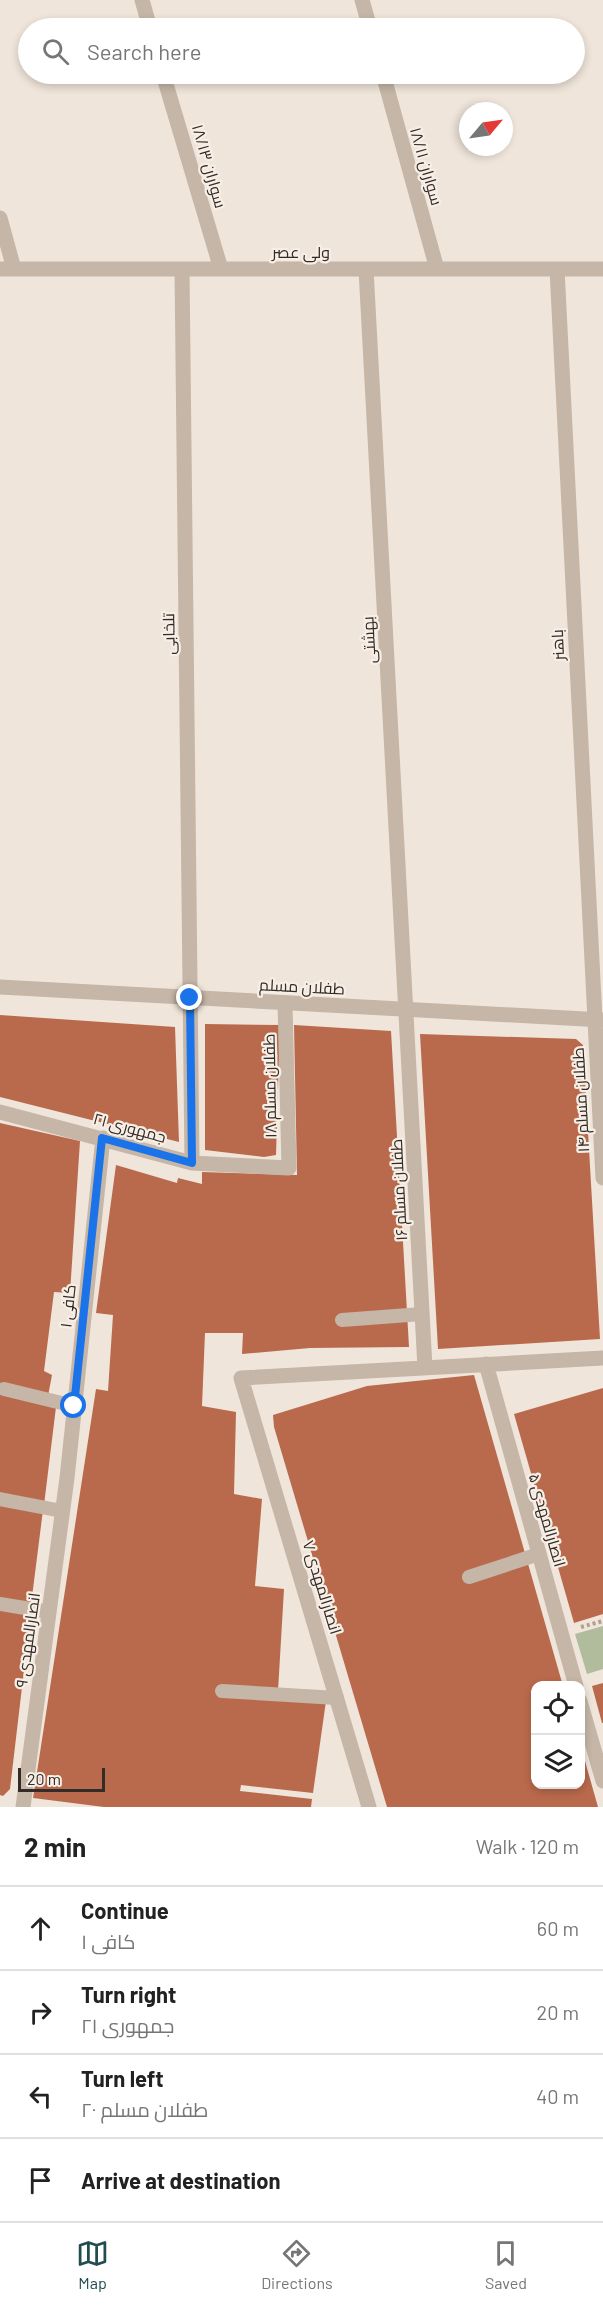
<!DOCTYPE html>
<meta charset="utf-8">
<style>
body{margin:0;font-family:Barlow,Cairo,sans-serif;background:#f2f2f2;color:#222}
.controls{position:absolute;right:18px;bottom:18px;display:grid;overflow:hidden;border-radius:12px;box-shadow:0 3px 9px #0003}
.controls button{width:54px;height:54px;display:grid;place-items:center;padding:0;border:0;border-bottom:2px solid #e0e0e0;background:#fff;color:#222;font:30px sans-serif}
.compass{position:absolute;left:459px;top:102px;width:54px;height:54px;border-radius:50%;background:#fff;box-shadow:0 3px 9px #0003;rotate:61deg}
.scale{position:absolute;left:18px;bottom:15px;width:87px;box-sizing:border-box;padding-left:6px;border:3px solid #332b27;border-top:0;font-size:16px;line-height:21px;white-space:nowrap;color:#332b27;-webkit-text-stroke:4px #f7efe6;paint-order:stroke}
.stop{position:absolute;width:18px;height:18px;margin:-14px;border:4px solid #1a73e8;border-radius:50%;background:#fff}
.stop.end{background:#1a73e8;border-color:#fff;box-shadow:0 2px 6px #0008}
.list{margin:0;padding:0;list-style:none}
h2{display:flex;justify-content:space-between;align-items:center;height:78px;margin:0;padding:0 24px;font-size:26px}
h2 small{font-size:20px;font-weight:400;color:#767676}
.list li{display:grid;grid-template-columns:39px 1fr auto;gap:18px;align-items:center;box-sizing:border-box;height:84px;padding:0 24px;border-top:2px solid #e0e0e0}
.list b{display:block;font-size:22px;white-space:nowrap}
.list p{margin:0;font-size:20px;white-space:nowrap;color:#767676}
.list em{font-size:20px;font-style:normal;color:#767676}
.icon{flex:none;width:33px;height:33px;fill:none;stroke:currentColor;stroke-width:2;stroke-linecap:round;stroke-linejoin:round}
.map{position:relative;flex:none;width:603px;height:1807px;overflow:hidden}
.search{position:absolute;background:#fff;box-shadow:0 3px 9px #0003;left:18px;right:18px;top:18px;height:66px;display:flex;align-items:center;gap:15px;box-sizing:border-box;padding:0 21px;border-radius:33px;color:#767676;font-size:22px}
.sheet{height:414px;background:#fff}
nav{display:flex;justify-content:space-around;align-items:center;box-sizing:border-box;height:84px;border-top:2px solid #e0e0e0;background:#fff;font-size:16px;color:#767676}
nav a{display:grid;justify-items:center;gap:3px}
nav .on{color:#214c50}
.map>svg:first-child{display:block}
.green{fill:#b0bc9c}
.building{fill:#ba6a4c}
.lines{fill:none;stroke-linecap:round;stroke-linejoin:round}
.path{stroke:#b1a092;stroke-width:4;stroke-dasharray:3 3;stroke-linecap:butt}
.service{stroke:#c5b6a7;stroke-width:14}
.minor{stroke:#c5b6a7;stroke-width:15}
.tertiary{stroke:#c5b6a7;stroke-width:15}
.route{stroke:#1a73e8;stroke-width:8}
.labels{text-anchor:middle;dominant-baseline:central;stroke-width:4.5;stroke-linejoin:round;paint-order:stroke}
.street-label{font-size:16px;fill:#332b27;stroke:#f7efe6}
</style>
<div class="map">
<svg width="603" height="1807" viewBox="0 0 603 1807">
<rect width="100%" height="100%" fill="#efe5da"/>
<!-- green -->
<path class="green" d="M 603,1626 L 603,1669 L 587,1674 L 575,1634 Z"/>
<!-- building -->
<path class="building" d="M 0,1015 L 175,1027 L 179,1142 L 0,1097 Z
M 205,1024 L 280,1025 L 276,1155 L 264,1157 L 205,1150 Z
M 294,1025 L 391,1031 L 409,1347 L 310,1348 L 242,1354 L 243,1333 L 205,1333 L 202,1406 L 236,1412 L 234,1494 L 262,1499 L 255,1586 L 284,1589 L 278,1691 L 326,1701 L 313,1793 L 241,1785 L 240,1791 L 312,1799 L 311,1807 L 104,1807 L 33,1798 L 96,1389 L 108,1391 L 113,1315 L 96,1313 L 116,1165 L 177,1183 L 178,1178 L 202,1184 L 202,1172 L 297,1175 Z
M 420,1034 L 576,1039 L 583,1045 L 600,1339 L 438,1349 Z
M 0,1123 L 80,1141 L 70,1293 L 54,1292 L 44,1371 L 52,1375 L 48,1396 L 0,1384 Z
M 474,1375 L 563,1686 L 536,1686 L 536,1785 L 580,1785 L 581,1747 L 598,1807 L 387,1807 L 274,1427 L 273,1415 L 367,1386 Z
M 603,1388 L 603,1614 L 574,1623 L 514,1414 Z
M 0,1393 L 56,1407 L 44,1505 L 0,1496 Z
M 0,1502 L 43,1510 L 31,1605 L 0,1600 Z
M 0,1607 L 31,1611 L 10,1789 L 3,1796 L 0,1795 Z
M 603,1683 L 603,1723 L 602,1723 L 592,1686 Z"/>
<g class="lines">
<!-- path -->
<path class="path" d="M 581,1627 L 603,1621"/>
<!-- service -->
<path class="service" d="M 342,1320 L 422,1314
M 4,1389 L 74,1406
M 0,1499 L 62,1511
M 469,1577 L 539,1554
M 0,1604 L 49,1612
M 222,1691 L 337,1698"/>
<!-- minor -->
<path class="minor" d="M 142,0 L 150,28
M 362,0 L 370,28
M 163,74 L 221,269
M 383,74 L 437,269
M 0,218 L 14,269
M 0,269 L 603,269
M 182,269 L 192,1163
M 366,269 L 425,1368
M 557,269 L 603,1178
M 0,1112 L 192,1163 L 289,1168 L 285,1003
M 486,1364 L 576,1686
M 580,1701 L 603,1781
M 23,1807 L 67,1478 L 103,1138
M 369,1807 L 241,1378 L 603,1358"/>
<!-- tertiary -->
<path class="tertiary" d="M 0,987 L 603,1020"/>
</g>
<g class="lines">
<!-- route -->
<path class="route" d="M 74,1406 L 102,1138 L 192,1163 L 190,998"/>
</g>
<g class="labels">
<!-- street labels -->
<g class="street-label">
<text transform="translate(210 166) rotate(74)">سواران ۱۸/۱۳</text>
<text transform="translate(427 166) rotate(74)">سواران ۱۸/۱۱</text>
<text x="301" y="251">ولی عصر</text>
<text transform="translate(168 634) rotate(-91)">تلخابی</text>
<text transform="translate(368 640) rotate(-93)">بهشتی</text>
<text transform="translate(557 645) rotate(-93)">باهنر</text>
<text transform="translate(302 986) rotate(3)">طفلان مسلم</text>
<text transform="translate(269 1086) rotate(-91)">طفلان مسلم ۱۸</text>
<text transform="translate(580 1100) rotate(-93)">طفلان مسلم ۱۴</text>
<text transform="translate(130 1127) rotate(15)">جمهوری ۲۱</text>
<text transform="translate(398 1190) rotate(-93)">طفلان مسلم ۱۶</text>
<text transform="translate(67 1306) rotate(-84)">کافی ۱</text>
<text transform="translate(548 1520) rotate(74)">انصارالمهدی ۵</text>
<text transform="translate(323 1587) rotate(73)">انصارالمهدی ۷</text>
<text transform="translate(27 1640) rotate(-82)">انصارالمهدی ۹</text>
</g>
</g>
</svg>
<div class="controls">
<button><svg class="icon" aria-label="locate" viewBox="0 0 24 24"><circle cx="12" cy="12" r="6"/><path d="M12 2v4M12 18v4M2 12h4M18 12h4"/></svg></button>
<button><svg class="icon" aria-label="layers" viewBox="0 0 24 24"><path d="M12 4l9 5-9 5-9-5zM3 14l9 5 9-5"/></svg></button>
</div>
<svg class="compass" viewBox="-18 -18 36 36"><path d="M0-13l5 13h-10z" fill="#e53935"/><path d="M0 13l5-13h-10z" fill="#767676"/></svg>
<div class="scale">20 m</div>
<div class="stop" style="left:74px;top:1406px"></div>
<div class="stop end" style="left:190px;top:998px"></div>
<div class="search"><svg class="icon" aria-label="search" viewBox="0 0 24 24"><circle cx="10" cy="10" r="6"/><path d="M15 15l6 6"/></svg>Search here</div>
</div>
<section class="sheet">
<h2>2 min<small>Walk · 120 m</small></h2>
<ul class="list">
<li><svg class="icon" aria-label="ahead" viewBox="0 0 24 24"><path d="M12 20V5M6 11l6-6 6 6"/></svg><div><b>Continue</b><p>کافی ۱</p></div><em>60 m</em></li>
<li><svg class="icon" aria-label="right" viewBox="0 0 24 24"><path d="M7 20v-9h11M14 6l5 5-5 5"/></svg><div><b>Turn right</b><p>جمهوری ۲۱</p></div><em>20 m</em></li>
<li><svg class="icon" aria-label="left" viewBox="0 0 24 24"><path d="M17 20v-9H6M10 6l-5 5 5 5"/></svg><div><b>Turn left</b><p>طفلان مسلم ۲۰</p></div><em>40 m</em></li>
<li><svg class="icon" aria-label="arrive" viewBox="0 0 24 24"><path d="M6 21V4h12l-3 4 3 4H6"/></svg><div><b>Arrive at destination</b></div></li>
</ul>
</section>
<nav>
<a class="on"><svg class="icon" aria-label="map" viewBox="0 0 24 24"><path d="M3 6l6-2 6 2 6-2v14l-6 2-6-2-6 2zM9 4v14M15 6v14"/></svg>Map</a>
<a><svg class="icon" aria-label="directions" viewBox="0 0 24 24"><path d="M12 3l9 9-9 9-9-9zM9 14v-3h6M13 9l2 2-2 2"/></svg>Directions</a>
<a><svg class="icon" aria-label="saved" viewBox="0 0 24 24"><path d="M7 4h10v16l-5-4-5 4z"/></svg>Saved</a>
</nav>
